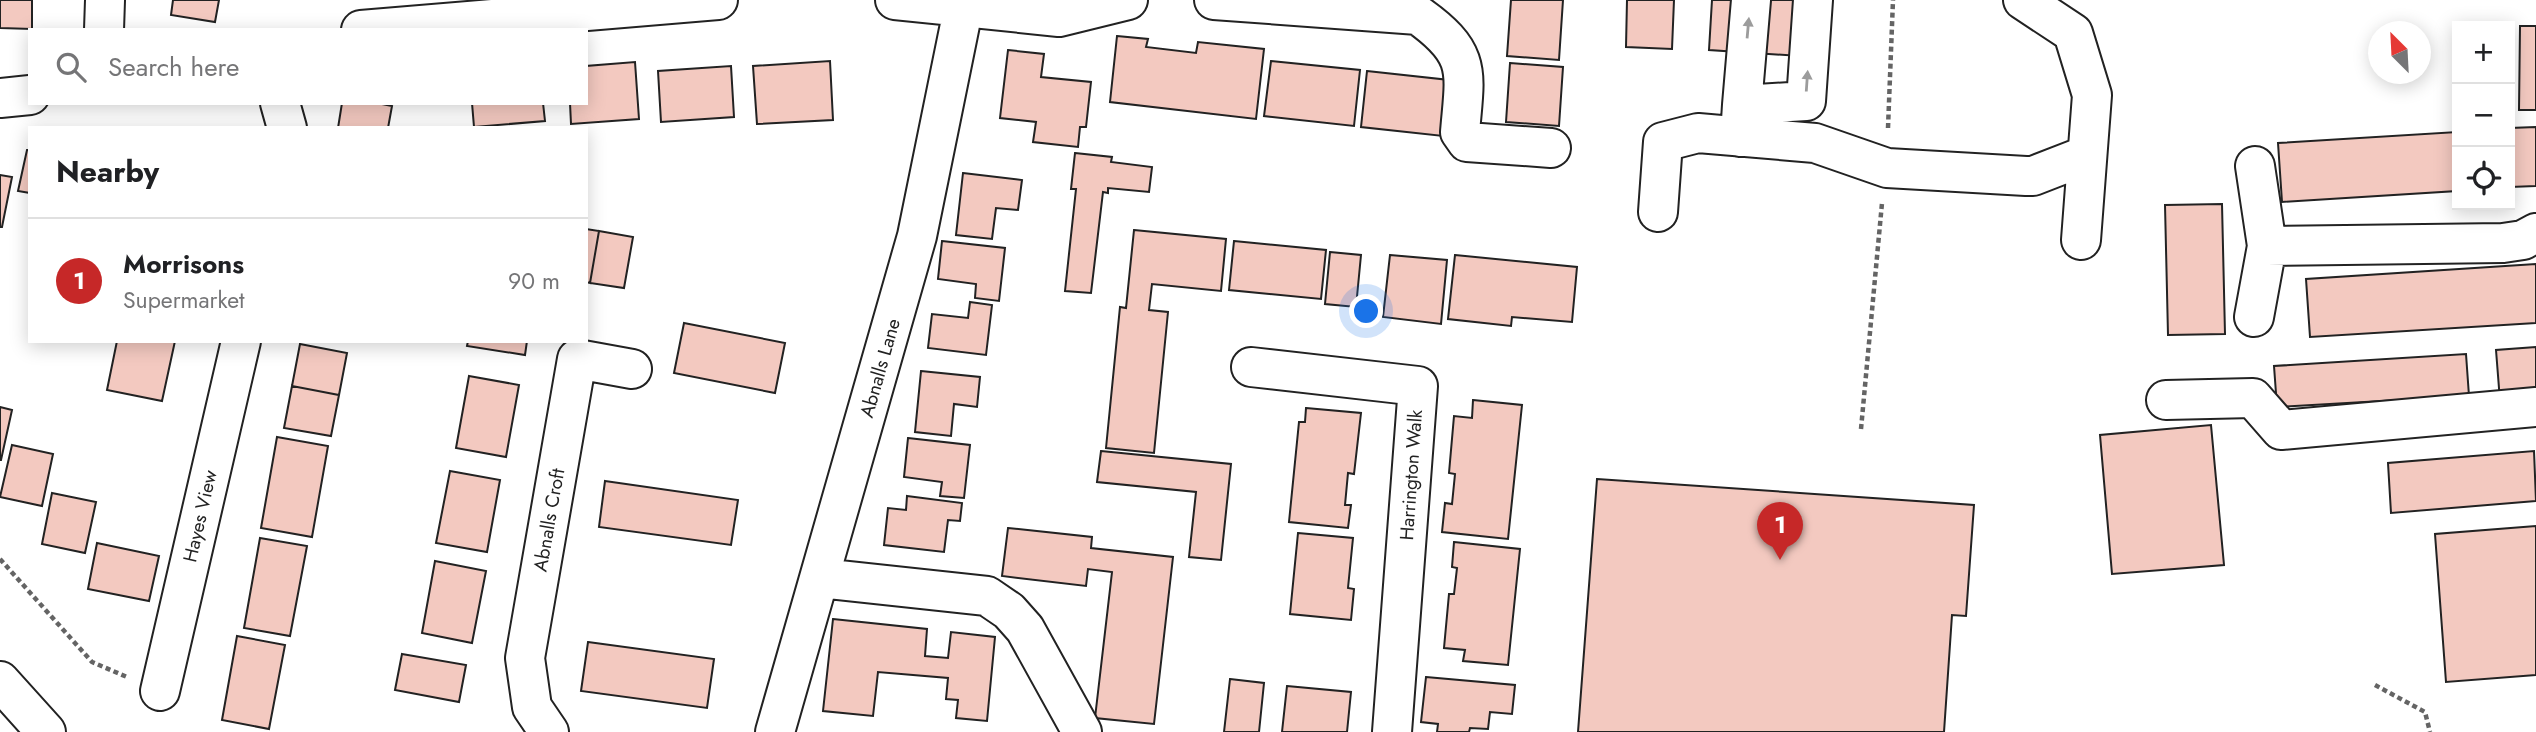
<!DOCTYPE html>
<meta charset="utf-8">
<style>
body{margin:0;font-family:Jost,sans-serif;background:#f6f6f6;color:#202124}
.controls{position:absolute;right:21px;top:21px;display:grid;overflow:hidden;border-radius:0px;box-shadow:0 4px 18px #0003}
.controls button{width:63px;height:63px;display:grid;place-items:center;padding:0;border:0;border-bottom:2px solid #e0e0e0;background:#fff;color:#202124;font:35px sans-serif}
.compass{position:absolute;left:2368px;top:21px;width:63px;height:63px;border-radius:50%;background:#fff;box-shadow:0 4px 18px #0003;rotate:336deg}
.you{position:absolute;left:1367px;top:312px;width:24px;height:24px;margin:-18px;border:5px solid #fff;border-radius:50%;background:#1a73e8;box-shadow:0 0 0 10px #1a73e833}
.badge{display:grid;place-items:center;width:46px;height:46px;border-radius:50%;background:#c62828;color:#fff;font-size:23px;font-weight:700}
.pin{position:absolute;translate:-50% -58px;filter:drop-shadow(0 2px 4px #0008)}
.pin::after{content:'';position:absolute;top:37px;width:24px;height:21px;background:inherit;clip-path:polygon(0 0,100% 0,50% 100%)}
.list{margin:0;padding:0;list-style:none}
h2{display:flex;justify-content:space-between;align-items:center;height:91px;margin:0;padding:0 28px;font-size:30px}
h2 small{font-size:23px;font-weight:400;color:#757577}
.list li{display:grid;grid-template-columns:46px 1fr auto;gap:21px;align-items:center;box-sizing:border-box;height:126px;padding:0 28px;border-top:2px solid #e0e0e0}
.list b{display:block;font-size:26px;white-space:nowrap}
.list p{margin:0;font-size:23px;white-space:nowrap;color:#757577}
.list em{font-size:23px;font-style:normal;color:#757577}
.icon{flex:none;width:38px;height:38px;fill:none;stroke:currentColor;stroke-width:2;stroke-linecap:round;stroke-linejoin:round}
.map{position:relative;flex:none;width:2536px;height:732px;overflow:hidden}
.search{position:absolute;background:#fff;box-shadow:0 4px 18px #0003;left:28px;top:28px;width:560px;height:77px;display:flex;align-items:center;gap:18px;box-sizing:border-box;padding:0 24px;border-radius:0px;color:#757577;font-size:26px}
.panel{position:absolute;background:#fff;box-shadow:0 4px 18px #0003;left:28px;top:126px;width:560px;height:217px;border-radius:0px}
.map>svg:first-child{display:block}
.building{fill:#f3c9c0;stroke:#222;stroke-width:2}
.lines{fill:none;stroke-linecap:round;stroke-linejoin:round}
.minor-casing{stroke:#222;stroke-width:42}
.highway-casing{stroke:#222;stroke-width:42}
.path{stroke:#646464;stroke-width:4.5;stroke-dasharray:5 3.5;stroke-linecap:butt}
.minor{stroke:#fff;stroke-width:38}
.highway{stroke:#fff;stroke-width:38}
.oneway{fill:#9c9c9c}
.labels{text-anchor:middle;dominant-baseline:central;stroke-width:5;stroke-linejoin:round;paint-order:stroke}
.street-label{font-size:19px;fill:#222;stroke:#fff}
</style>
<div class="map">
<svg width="2536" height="732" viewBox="0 0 2536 732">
<rect width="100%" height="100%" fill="#fff"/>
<!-- building -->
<path class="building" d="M 0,0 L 32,0 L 32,29 L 0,28 Z
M 173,0 L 219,0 L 215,22 L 171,15 Z
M 1511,0 L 1563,0 L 1559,60 L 1507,56 Z
M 1627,0 L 1674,0 L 1672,49 L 1626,47 Z
M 1712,0 L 1803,0 L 1800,56 L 1709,50 Z
M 2520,26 L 2536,26 L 2536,110 L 2519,110 Z
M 1117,36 L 1148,39 L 1146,47 L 1196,53 L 1198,42 L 1264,49 L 1256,119 L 1110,102 Z
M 1008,50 L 1044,54 L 1041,77 L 1091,82 L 1086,127 L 1080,127 L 1078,147 L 1033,142 L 1036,122 L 1000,118 Z
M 830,61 L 833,120 L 757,124 L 753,66 Z
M 1271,61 L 1360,70 L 1354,126 L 1264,116 Z
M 635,62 L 639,119 L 571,124 L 570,103 L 586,103 L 586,66 Z
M 1510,63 L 1563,67 L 1559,126 L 1506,122 Z
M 731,66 L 734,117 L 661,122 L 658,71 Z
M 1367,71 L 1449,80 L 1443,136 L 1361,127 Z
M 342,103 L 377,103 L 392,106 L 388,128 L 338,128 Z
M 472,103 L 543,103 L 545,121 L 474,127 Z
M 2536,127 L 2536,186 L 2510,187 L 2510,128 Z
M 2457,132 L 2457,191 L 2282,202 L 2278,143 Z
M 27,150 L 30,150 L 30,193 L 18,191 Z
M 1075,153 L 1112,157 L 1111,162 L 1152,167 L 1149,192 L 1108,188 L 1108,193 L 1103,192 L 1091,293 L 1065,291 L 1076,189 L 1071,189 Z
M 963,173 L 1022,180 L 1018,210 L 996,208 L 992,239 L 956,235 Z
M 0,175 L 12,177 L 2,227 L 0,227 Z
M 2222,204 L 2225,334 L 2168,335 L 2165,205 Z
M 586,229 L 599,231 L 590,283 L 586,282 Z
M 1134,230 L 1226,239 L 1221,291 L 1152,284 L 1149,310 L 1168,312 L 1154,453 L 1106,448 L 1120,307 L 1126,308 Z
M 599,231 L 633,237 L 624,288 L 590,283 Z
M 942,241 L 1005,248 L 999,301 L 975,298 L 976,284 L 938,279 Z
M 1234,241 L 1326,250 L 1321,299 L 1229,290 Z
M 1330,252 L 1361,255 L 1356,307 L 1325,304 Z
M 1390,255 L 1447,260 L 1441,324 L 1383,317 Z
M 1455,255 L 1577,267 L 1572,322 L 1512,317 L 1511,326 L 1448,319 Z
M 2536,264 L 2536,323 L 2310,337 L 2306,279 Z
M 970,302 L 992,305 L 986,355 L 928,348 L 932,314 L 968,318 Z
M 684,323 L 785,343 L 775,393 L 674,373 Z
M 117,341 L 175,341 L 162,401 L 107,390 Z
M 468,341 L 527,341 L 525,355 L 467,346 Z
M 300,344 L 347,353 L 339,395 L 292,386 Z
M 2536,347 L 2536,398 L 2500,401 L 2496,350 Z
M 2466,354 L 2469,396 L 2277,407 L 2274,366 Z
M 921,371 L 980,377 L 977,407 L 954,404 L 951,436 L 915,432 Z
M 469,376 L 519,385 L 506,457 L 456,448 Z
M 292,386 L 339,395 L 331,436 L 284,428 Z
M 1473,400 L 1522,405 L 1508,539 L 1442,532 L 1445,503 L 1452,504 L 1455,474 L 1449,473 L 1454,416 L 1472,418 Z
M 0,407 L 12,410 L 1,460 L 0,460 Z
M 1306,408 L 1361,413 L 1354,474 L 1348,473 L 1345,505 L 1351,505 L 1348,528 L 1289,522 L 1299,422 L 1305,422 Z
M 2211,425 L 2224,565 L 2112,574 L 2100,435 Z
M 277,437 L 328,446 L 312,537 L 261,528 Z
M 908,438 L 970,445 L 964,498 L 940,496 L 942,482 L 904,477 Z
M 12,445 L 53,454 L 42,506 L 0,497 Z
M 1101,451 L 1231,464 L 1221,560 L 1189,557 L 1196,492 L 1097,482 Z
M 2534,451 L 2536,501 L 2391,513 L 2388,463 Z
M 450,471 L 500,480 L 487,552 L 436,543 Z
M 1597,479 L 1974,505 L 1966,616 L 1952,615 L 1944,732 L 1578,732 Z
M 605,481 L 738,500 L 731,545 L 599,527 Z
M 52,493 L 96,502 L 85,553 L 42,544 Z
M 907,496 L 962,503 L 960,521 L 948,520 L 944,552 L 884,545 L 888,508 L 906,510 Z
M 2536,526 L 2536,675 L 2446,682 L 2435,534 Z
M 1008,528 L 1092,537 L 1091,548 L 1173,557 L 1154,724 L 1095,718 L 1112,572 L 1088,569 L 1086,586 L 1002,576 Z
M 1298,533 L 1353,538 L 1348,588 L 1354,589 L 1351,620 L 1290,614 Z
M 260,538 L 307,546 L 290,636 L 244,628 Z
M 1454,542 L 1520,549 L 1508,665 L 1463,661 L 1465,650 L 1444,648 L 1449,594 L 1454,594 L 1457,568 L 1452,567 Z
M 97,543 L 159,556 L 149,601 L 88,589 Z
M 435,561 L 486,571 L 472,643 L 422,633 Z
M 833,619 L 927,629 L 925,656 L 948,658 L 951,632 L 995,637 L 987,721 L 956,718 L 958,700 L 946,699 L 948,678 L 878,672 L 873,716 L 823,711 Z
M 237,636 L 285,645 L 269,729 L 222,720 Z
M 588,642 L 714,659 L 707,708 L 581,691 Z
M 402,654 L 466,665 L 459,702 L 395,690 Z
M 1426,677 L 1515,685 L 1512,714 L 1490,712 L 1488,729 L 1470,728 L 1469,732 L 1437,732 L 1438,724 L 1421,722 Z
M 1230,679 L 1264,683 L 1259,732 L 1224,732 Z
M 1287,686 L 1351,692 L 1347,732 L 1282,732 Z"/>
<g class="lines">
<!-- minor casing -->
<g class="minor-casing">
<path id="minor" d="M 895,0 L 1059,17 L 1128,0
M 1214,0 L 1418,15 C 1473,54 1465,72 1460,132 L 1467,142 L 1551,148
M 2023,0 L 2073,33 L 2092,95 L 2081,240
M 104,30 L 105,0
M 361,30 L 718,0
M 0,98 L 30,95
M 280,103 L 287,128
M 1742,105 L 1751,0
M 1740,137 L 1742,105 L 1806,101 L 1813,0
M 1658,212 L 1663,142 L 1698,133 L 1815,143 L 1887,168 L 2026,176 L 2033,176 L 2087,155
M 2267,246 L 2503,243 L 2523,240 L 2536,233
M 2254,317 L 2267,246 L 2255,166
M 1251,367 L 1418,386 L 1392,732
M 2166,400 L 2253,398 L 2281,430 L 2536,407
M 820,578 L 987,596 L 1009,611 L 1025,629 L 1082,732
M 160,691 L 241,341
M 549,732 L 532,707 L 525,658 L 577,359 L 632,369
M 775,732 L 917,236 L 965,0"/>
</g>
<!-- highway casing -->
<g class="highway-casing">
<path id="highway" d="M 0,681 L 46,732"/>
</g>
<!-- path -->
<path class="path" d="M 1888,128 L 1893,0
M 1861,429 L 1882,203
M 0,559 L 92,662 L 127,677
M 2375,685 L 2425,712 L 2430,732"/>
<!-- minor -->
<use href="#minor" class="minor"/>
<!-- highway -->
<use href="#highway" class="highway"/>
</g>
<!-- one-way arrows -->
<defs><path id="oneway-solid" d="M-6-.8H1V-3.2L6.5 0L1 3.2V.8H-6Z" transform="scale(1.75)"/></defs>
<g class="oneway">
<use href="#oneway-solid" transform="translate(1748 28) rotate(-85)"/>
<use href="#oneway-solid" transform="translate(1807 81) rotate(-86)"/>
</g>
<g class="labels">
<!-- street labels -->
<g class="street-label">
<text transform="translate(880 368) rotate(-74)">Abnalls Lane</text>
<text transform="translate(1411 475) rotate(-86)">Harrington Walk</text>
<text transform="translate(200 516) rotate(-77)">Hayes View</text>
<text transform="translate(549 520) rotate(-80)">Abnalls Croft</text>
</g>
</g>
</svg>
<div class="controls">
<button>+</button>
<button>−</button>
<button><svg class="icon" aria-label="locate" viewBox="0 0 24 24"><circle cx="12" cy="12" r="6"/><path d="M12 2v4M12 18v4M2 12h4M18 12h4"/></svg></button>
</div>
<svg class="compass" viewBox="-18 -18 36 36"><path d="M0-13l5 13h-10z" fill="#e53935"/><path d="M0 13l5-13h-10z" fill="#757577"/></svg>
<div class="you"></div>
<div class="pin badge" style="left:1780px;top:560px">1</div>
<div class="search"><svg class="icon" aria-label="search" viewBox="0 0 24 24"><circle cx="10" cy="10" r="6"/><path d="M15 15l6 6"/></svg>Search here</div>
<section class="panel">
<h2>Nearby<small></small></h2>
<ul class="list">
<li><span class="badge">1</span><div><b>Morrisons</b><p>Supermarket</p></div><em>90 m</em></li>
</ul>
</section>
</div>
